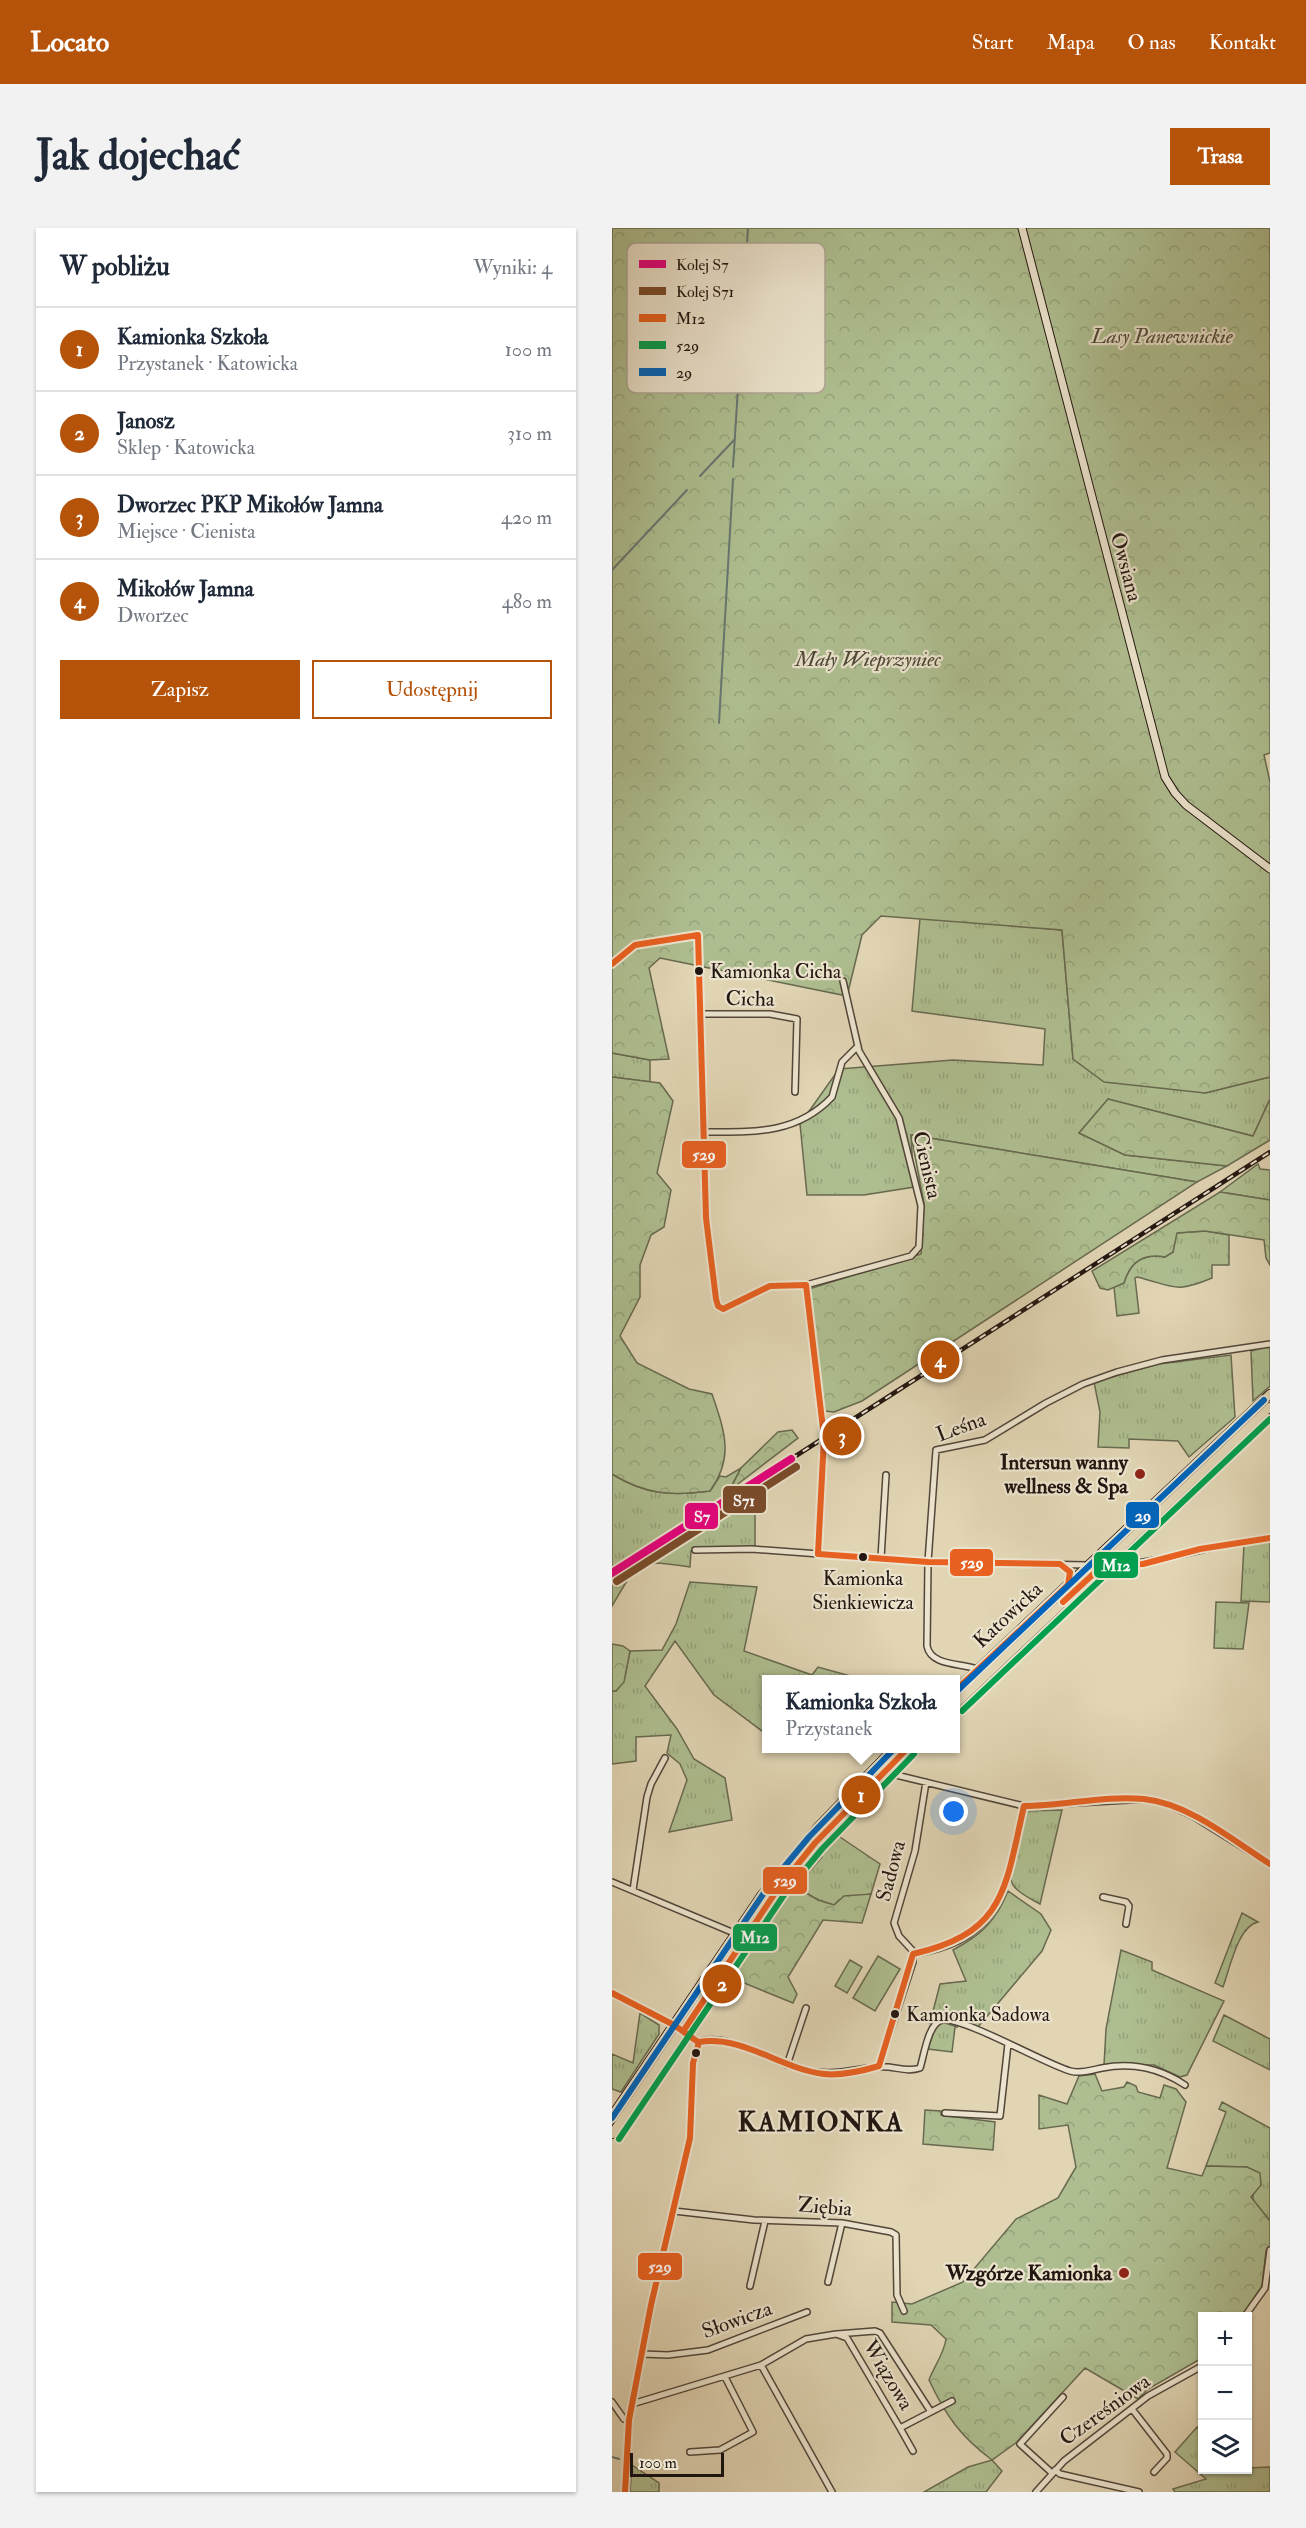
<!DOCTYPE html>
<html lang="pl">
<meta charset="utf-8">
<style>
body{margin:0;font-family:"IM FELL Double Pica",serif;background:#f2f2f3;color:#1f2937}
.controls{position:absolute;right:18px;bottom:18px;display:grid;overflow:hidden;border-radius:0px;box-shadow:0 2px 4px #0004}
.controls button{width:54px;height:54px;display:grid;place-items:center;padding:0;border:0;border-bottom:2px solid #e0e1e3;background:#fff;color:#1f2937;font:30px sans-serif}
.scale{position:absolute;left:18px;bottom:15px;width:94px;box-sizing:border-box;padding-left:6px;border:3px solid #221611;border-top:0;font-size:16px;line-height:21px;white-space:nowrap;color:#221611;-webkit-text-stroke:4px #ece4ce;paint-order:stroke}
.you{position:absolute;left:342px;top:1584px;width:21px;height:21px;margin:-15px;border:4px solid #fff;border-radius:50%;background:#1a73e8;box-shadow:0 0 0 9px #1a73e833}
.badge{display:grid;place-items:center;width:39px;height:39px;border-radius:50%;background:#b45309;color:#fff;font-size:20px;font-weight:700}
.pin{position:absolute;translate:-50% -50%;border:3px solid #fff;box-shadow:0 2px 6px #0006}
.popup{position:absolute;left:150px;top:1447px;width:198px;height:78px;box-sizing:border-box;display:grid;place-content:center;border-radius:0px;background:#fff;filter:drop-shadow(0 2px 4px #0005);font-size:20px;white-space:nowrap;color:#747a83}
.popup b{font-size:22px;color:#1f2937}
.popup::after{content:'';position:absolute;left:50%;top:100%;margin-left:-12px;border:12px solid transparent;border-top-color:#fff}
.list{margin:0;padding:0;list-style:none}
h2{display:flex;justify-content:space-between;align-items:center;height:78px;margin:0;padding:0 24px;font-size:26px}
h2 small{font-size:20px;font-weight:400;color:#747a83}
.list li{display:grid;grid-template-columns:39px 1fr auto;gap:18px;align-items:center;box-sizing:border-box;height:84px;padding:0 24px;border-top:2px solid #e0e1e3}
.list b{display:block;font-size:22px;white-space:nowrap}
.list p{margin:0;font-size:20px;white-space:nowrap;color:#747a83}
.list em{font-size:20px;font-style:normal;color:#747a83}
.actions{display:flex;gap:12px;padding:18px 24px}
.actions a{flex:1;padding:14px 0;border:2px solid #b45309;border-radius:0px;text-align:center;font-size:21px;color:#b45309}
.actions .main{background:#b45309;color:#fff}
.icon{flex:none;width:33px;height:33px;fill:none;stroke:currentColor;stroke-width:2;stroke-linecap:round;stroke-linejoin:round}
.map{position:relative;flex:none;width:658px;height:2264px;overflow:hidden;border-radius:0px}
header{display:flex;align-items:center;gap:36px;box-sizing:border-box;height:84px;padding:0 30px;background:#b45309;color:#fff}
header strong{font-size:28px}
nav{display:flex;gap:33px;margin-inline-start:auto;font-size:21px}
.intro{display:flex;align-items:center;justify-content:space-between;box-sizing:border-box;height:144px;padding:0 36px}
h1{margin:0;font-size:42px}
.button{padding:15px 27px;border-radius:0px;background:#b45309;color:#fff;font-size:21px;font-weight:700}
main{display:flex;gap:36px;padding:0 36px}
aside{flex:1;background:#fff;border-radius:0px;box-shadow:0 2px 4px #0004}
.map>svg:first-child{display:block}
.grass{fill:url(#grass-tufts);stroke:#686a50;stroke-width:1.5}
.forest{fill:url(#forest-crowns);stroke:#686a50;stroke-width:1.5}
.garden{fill:#aebe90;stroke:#686a50;stroke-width:1.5}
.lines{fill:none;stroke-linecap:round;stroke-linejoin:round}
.stream{stroke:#677772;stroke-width:2}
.street-casing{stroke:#52463a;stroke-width:8}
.secondary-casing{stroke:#221611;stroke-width:9}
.primary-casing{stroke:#221611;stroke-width:10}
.street{stroke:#ece4ce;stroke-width:5}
.secondary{stroke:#ece4ce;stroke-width:7}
.primary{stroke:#e1d5b4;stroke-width:8}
.rail-casing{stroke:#221611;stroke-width:4.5}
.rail{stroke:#ece4ce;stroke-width:2;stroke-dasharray:7;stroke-linecap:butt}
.bus-1-casing{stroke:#ece4ce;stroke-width:10}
.bus-2-casing{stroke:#ece4ce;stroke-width:10}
.bus-3-casing{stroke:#ece4ce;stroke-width:10}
.bus-1{stroke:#e86121;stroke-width:6}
.bus-2{stroke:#029f4e;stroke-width:6}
.bus-3{stroke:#0065bd;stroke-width:6}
.rail-1-casing{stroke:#ece4ce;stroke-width:12}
.rail-2-casing{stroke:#ece4ce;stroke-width:12}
.rail-1{stroke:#e5007d;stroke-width:8}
.rail-2{stroke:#7a4b2a;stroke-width:8}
.bus-dot{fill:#221611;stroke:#ece4ce;stroke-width:2}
.poi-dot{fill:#8f2418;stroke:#ece4ce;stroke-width:2}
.labels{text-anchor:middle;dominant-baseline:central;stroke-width:4.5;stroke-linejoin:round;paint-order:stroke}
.bus-label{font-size:20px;fill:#221611;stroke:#ece4ce;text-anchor:start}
.park-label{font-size:21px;font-style:italic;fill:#4c4837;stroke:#ece4ce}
.street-label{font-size:21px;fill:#221611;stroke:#ece4ce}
.poi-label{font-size:21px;font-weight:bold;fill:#221611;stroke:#ece4ce;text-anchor:end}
.district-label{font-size:27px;font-weight:bold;letter-spacing:1.5px;fill:#221611;stroke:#ece4ce}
.key{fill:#ece4ce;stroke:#afa695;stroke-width:1.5}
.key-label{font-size:16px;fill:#221611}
.line-badge{stroke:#ece4ce;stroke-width:2}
.badge-label{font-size:16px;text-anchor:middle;font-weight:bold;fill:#fff}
</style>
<header>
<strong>Locato</strong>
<nav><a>Start</a><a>Mapa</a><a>O nas</a><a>Kontakt</a></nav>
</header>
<div class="intro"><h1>Jak dojechać</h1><a class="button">Trasa</a></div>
<main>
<aside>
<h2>W pobliżu<small>Wyniki: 4</small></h2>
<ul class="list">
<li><span class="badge">1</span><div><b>Kamionka Szkoła</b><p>Przystanek · Katowicka</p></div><em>100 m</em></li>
<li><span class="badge">2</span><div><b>Janosz</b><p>Sklep · Katowicka</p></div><em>310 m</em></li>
<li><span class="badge">3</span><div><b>Dworzec PKP Mikołów Jamna</b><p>Miejsce · Cienista</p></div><em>420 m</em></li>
<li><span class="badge">4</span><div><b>Mikołów Jamna</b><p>Dworzec</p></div><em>480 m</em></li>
</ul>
<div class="actions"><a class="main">Zapisz</a><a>Udostępnij</a></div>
</aside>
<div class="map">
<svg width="658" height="2264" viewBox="0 0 658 2264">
<defs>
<pattern id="grass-tufts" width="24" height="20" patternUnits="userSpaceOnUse" patternTransform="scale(1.5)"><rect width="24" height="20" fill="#aebe90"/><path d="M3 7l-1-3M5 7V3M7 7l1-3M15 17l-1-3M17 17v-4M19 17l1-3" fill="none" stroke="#95a37b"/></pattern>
<pattern id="forest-crowns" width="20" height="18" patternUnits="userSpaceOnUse" patternTransform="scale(1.5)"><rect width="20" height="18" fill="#aebe90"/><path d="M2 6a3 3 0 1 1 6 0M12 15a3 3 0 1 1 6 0" fill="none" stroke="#95a37b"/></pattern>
</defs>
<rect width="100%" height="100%" fill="#e1d5b4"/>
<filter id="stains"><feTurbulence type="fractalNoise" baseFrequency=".00333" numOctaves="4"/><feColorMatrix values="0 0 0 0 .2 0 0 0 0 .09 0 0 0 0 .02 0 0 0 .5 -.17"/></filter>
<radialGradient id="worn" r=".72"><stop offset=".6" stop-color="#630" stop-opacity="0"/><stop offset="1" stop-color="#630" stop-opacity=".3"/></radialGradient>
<!-- grass -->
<path class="grass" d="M 308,690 L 450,702 L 461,831 L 593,865 L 658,849 L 658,871 L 641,908 L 496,871 L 467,905 L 513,927 L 615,938 L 585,954 L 299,907 L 302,959 L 252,967 L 195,967 L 188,896 L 227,841 L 341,832 L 431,837 L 433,801 L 300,783 Z
M 0,825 L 38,832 L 38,854 L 0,849 Z
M 646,936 L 648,941 L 658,942 L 658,972 L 608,964 Z
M 593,1003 L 617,1007 L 617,1037 L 600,1037 L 600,1050 C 562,1066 562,1058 525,1049 L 523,1050 L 527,1085 L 505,1088 L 502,1059 L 512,1055 C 518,1034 531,1025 553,1029 L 561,1024 L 564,1005 Z
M 658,1118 L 658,1158 L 641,1173 L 639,1123 Z
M 619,1127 L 623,1189 L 577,1229 L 566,1213 L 517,1211 L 517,1220 L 486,1219 L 488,1184 L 482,1154 L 547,1136 Z
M 129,1240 L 118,1261 L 143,1261 L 143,1318 L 79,1323 L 78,1339 C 25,1331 27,1332 0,1378 L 0,1246 C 34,1267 60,1268 98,1263 L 108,1248 L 114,1249 Z
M 658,1314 L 658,1374 L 629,1373 L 632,1317 Z
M 78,1354 L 145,1359 L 132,1423 L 200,1447 L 206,1439 L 249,1451 L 154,1452 L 154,1506 L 102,1467 L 63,1413 L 33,1458 L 65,1501 L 82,1531 L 113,1550 L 120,1592 L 57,1604 L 75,1552 L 68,1536 L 55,1525 L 59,1507 L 24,1509 L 24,1533 L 0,1536 L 0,1463 L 4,1463 L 13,1448 L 18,1423 L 50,1422 L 64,1396 Z
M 604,1374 L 637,1375 L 631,1421 L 602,1420 Z
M 450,1582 L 428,1676 C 419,1671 407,1666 401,1657 C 393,1644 409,1598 413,1583 Z
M 225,1607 L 268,1636 L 259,1666 L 227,1672 L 222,1677 L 206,1672 L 184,1659 L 210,1629 L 210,1623 Z
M 396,1663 L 429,1686 L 439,1702 L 430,1723 L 366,1799 L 329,1789 L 318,1795 L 328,1756 L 354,1753 L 341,1722 C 369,1707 384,1693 396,1663 Z
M 630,1685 L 646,1694 C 626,1698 618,1740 611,1759 L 603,1755 Z
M 509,1722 L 540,1734 L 540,1742 L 612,1773 L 575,1847 L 568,1849 L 542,1837 L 492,1837 L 494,1801 Z
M 28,1785 L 47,1797 L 47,1806 L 9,1864 L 0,1861 L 0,1826 L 21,1835 Z
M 612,1787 L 658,1811 L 658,1842 L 601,1813 Z
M 330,1794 L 346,1799 L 343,1799 L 340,1824 L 316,1821 L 323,1800 Z
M 610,1874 L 658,1900 L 658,1993 L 641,1973 L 641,1963 L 649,1957 L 635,1939 L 594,1938 L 614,1884 L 607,1881 Z
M 585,2199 L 590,2204 L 590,2242 L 658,2239 L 658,2264 L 563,2264 L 561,2261 L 594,2251 L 563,2224 Z
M 380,2232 L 390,2243 L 374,2264 L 312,2264 L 356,2239 Z
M 20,2237 L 47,2255 L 47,2264 L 18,2264 Z"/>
<!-- forest -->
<path class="forest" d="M 0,0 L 658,0 L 658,525 L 652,527 L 658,554 L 658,849 L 593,865 L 492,854 L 461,831 L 450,702 L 269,688 L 250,707 L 235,768 L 48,730 L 37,740 L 57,831 L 38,832 L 0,825 Z
M 0,849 L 48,855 L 61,873 L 45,945 L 59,962 L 52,999 L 39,1007 L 28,1037 L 28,1069 L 8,1108 L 25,1135 L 77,1161 L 100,1166 C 112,1202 123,1229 98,1263 C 60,1268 34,1267 0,1246 Z
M 496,871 L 641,908 L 658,871 L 658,912 L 615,938 L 513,927 L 467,905 Z
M 299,907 L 585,954 L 250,1173 L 222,1184 L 213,1183 L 197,1061 L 309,1026 L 312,976 Z
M 608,964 L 658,972 L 658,1037 L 654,1030 L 652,1012 L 593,1003 L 565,1005 L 561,1024 L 553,1029 C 531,1025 518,1034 512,1055 L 496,1062 L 488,1060 L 480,1043 Z
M 180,1202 L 186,1210 L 118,1262 L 129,1240 L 166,1204 Z
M 0,1416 L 11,1418 L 18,1423 L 12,1454 L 4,1463 L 0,1463 Z
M 184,1659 L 206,1672 L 222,1677 L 232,1668 L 259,1666 L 250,1695 L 211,1692 L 176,1749 L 185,1766 L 181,1775 L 115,1748 L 179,1660 Z
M 483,1846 L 490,1863 L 512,1859 L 515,1854 L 524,1858 L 526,1864 L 548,1870 L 552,1857 L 564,1861 L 574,1874 L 555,1940 L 590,1948 L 594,1938 L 635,1939 L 648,1945 L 649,1957 L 639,1969 L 658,1993 L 658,2018 L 654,2023 L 650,2058 L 630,2088 L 590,2088 L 590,2130 L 536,2161 L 526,2171 L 473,2140 L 405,2214 L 380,2232 C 348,2208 334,2188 317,2152 C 322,2138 332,2126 334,2111 L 319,2097 L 280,2094 L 280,2074 L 300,2076 L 351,2054 L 404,1991 L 446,1970 L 464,1939 L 456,1897 L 427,1901 L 427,1867 L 455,1876 L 467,1848 Z
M 313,1882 L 329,1883 L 329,1887 L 383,1894 L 381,1922 L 311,1916 Z"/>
<!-- garden -->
<path class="garden" d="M 266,1728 L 288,1741 L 263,1783 L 241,1770 Z
M 238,1732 L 250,1739 L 235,1765 L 223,1758 Z"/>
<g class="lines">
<!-- stream -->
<path class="stream" d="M 121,239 L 136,0
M 88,248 L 123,211
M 0,342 L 75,262
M 107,495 L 121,251
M 0,2229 L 7,2231"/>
<!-- street casing -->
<g class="street-casing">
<path id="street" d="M 0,736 L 23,717 L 86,707 L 94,990 L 104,1071 L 106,1078 L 111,1081 L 158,1058 L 194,1057 L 299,1028 L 307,1019 L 309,978 L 287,890 L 247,823 L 231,753
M 88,786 L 158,786 L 185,791 L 183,864
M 91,904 C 140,904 184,907 220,869 L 230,834 L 246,818
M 194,1057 L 212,1209 L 206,1326
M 511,1320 L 508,1330 L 515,1337
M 83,1322 L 140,1321 L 316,1334 L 476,1337
M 269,1330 L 274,1247
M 452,1338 L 458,1344 L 456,1355
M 490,1338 C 547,1337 601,1315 658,1310
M 365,1441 C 348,1435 319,1438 315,1418 L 316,1334 L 324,1222 L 373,1212 L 434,1175 L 471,1156 L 505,1144 L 550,1132 L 658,1116
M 275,1540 L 284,1547 L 412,1578 L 534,1571 L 555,1576 L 581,1588 L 658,1636
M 0,1654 L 122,1705
M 21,1662 L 35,1569 L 39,1556 L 53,1530
M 491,1669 L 514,1674 L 517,1678 L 514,1696
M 301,1726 C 394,1713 393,1654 412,1578
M 0,1765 L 62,1797 L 87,1814
M 87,1814 C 115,1803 166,1837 197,1843 C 222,1848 242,1841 266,1839 C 280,1837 294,1845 308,1840 C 312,1828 316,1795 330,1792 C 352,1789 431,1835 458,1843 C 468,1846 480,1842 490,1840 C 521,1834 547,1840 573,1857
M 175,1837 L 194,1780
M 267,1838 L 301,1734 L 300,1722 L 287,1708 L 282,1695 L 303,1623 L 314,1554
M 333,1885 L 388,1888 L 396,1816
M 62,1983 L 142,1992 L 230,1995 L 279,2004 L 284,2007 L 285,2067 L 292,2083
M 216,2054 L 230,1995
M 138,2058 L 153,1993
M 633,2088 L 653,2060 L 658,2022
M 225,2106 L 263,2103 L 268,2105 L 319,2184
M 30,2126 L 56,2127 L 96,2122 L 195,2084
M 149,2137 L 220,2264
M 0,2174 L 12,2191 L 17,2192
M 20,2176 L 149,2137 L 194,2111 L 224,2106 L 235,2110 L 288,2200 L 340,2173
M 520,2181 L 555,2226 L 555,2230 L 542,2244
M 288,2200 L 301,2223
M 78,2224 L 108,2222 L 141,2204 L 113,2149
M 443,2242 L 448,2246 L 527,2264
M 440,2245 L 408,2216 L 451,2169
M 13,2264 L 17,2192 L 39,2077 L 78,1910 L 81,1835 L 87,1814
M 424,2264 L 452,2233 L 536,2168 L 590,2138"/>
</g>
<!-- secondary casing -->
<g class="secondary-casing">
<path id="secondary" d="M 410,0 L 553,549 L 563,565 L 574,577 L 658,641"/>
</g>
<!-- primary casing -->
<g class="primary-casing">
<path id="primary" d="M 344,1462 L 658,1166
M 344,1476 L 658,1179
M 0,1888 L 149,1668 L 206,1599 L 282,1520
M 0,1906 L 165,1662 L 203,1615 L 296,1520"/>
</g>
<!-- street -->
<use href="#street" class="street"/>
<!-- secondary -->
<use href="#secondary" class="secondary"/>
<!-- primary -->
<use href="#primary" class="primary"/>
<!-- rail casing -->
<g class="rail-casing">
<path id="rail" d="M 179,1231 L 658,924"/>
</g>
<!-- rail -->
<use href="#rail" class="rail"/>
<!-- bus-1 casing -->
<g class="bus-1-casing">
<path id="bus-1" d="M 0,736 L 23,717 L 86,707 L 94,990 L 104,1071 L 106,1078 L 111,1081 L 158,1058 L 194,1057 L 212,1209 L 206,1326 L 316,1334 L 448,1336 L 458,1344 L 456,1357 L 344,1462
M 451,1374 L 490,1338 L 531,1336 L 588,1321 L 658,1310
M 0,1765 L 62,1797 L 86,1814
M 72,1802 L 165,1662 L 203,1615 L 296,1520
M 87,1814 C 131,1807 169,1841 212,1846 C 230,1848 250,1843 267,1838 L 301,1726 C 394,1705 393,1660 412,1578 C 452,1578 492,1567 532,1571 C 578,1576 620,1612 658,1636
M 13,2264 L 17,2192 L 39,2077 L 78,1910 L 81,1835 L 87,1814"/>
</g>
<!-- bus-2 casing -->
<g class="bus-2-casing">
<path id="bus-2" d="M 350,1483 L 658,1191
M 7,1911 L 172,1667 L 210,1621 L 302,1526"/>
</g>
<!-- bus-3 casing -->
<g class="bus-3-casing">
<path id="bus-3" d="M 344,1464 L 652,1172
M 0,1890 L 158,1656 L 197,1609 L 283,1520"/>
</g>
<!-- bus-1 -->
<use href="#bus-1" class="bus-1"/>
<!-- bus-2 -->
<use href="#bus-2" class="bus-2"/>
<!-- bus-3 -->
<use href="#bus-3" class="bus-3"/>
<!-- rail-1 casing -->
<g class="rail-1-casing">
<path id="rail-1" d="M 0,1345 L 179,1231"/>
</g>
<!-- rail-2 casing -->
<g class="rail-2-casing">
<path id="rail-2" d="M 5,1353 L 184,1239"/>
</g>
<!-- rail-1 -->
<use href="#rail-1" class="rail-1"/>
<!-- rail-2 -->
<use href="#rail-2" class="rail-2"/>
</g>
<!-- markers -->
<g class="bus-dot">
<circle cx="87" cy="743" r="5"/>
<circle cx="251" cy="1329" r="5"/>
<circle cx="283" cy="1786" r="5"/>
<circle cx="84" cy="1825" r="5"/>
</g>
<g class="poi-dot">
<circle cx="528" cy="1246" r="6"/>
<circle cx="512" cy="2045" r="6"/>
</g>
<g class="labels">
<!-- bus labels -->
<g class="bus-label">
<text x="98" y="743">Kamionka Cicha</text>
<text x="251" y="1350" text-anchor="middle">Kamionka<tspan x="251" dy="24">Sienkiewicza</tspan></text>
<text x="294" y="1786">Kamionka Sadowa</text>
</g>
<!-- park labels -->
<g class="park-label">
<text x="550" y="108">Lasy Panewnickie</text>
<text x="256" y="431">Mały Wieprzyniec</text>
</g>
<!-- street labels -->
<g class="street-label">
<text transform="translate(514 339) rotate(75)">Owsiana</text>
<text transform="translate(138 771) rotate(1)">Cicha</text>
<text transform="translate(315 937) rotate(77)">Cienista</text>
<text transform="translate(349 1199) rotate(-20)">Leśna</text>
<text transform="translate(396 1387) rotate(-43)">Katowicka</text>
<text transform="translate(279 1643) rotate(-75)">Sadowa</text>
<text transform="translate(213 1979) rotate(5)">Ziębia</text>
<text transform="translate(125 2092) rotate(-20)">Słowicza</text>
<text transform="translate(276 2147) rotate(59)">Wiązowa</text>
<text transform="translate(493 2182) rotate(-36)">Czereśniowa</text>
</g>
<!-- poi labels -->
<g class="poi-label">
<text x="516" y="1234">Intersun wanny<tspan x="516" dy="24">wellness &amp; Spa</tspan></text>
<text x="500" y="2045">Wzgórze Kamionka</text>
</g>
<!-- district labels -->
<g class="district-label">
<text x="209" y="1894">KAMIONKA</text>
</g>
</g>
<!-- legend -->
<rect x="15" y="15" width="198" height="150" rx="9" class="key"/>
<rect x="27" y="32" width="27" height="8" fill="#e5007d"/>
<rect x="27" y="59" width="27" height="8" fill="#7a4b2a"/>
<rect x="27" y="86" width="27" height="8" fill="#e86121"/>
<rect x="27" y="113" width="27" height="8" fill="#029f4e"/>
<rect x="27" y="140" width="27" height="8" fill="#0065bd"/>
<g class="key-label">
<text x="64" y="42">Kolej S7</text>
<text x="64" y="69">Kolej S71</text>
<text x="64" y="96">M12</text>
<text x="64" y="123">529</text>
<text x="64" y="150">29</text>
</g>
<g class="line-badge">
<rect x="69" y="912" width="46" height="29" rx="6" fill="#e86121"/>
<rect x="110" y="1257" width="45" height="29" rx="6" fill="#7a4b2a"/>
<rect x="513" y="1273" width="35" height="28" rx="6" fill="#0065bd"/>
<rect x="72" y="1274" width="35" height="28" rx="6" fill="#e5007d"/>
<rect x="337" y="1320" width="45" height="29" rx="6" fill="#e86121"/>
<rect x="481" y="1323" width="46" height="28" rx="6" fill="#029f4e"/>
<rect x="150" y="1638" width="46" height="29" rx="6" fill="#e86121"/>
<rect x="120" y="1695" width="46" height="29" rx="6" fill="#029f4e"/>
<rect x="25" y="2024" width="46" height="29" rx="6" fill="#e86121"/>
</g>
<g class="badge-label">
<text x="92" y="932">529</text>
<text x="132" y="1278">S71</text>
<text x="531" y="1293">29</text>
<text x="90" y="1294">S7</text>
<text x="360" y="1340">529</text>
<text x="504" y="1343">M12</text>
<text x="173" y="1658">529</text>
<text x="143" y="1715">M12</text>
<text x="48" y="2044">529</text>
</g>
<rect width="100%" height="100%" filter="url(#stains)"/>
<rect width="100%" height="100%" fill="url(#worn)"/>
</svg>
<div class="controls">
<button>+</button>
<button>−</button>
<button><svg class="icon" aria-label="layers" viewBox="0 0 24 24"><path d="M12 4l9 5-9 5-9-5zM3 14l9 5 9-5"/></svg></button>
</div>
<div class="scale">100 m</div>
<div class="you"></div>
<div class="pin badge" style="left:249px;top:1567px">1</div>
<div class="popup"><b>Kamionka Szkoła</b>Przystanek</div>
<div class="pin badge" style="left:110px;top:1756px">2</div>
<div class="pin badge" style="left:230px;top:1208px">3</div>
<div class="pin badge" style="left:328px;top:1132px">4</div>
</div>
</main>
